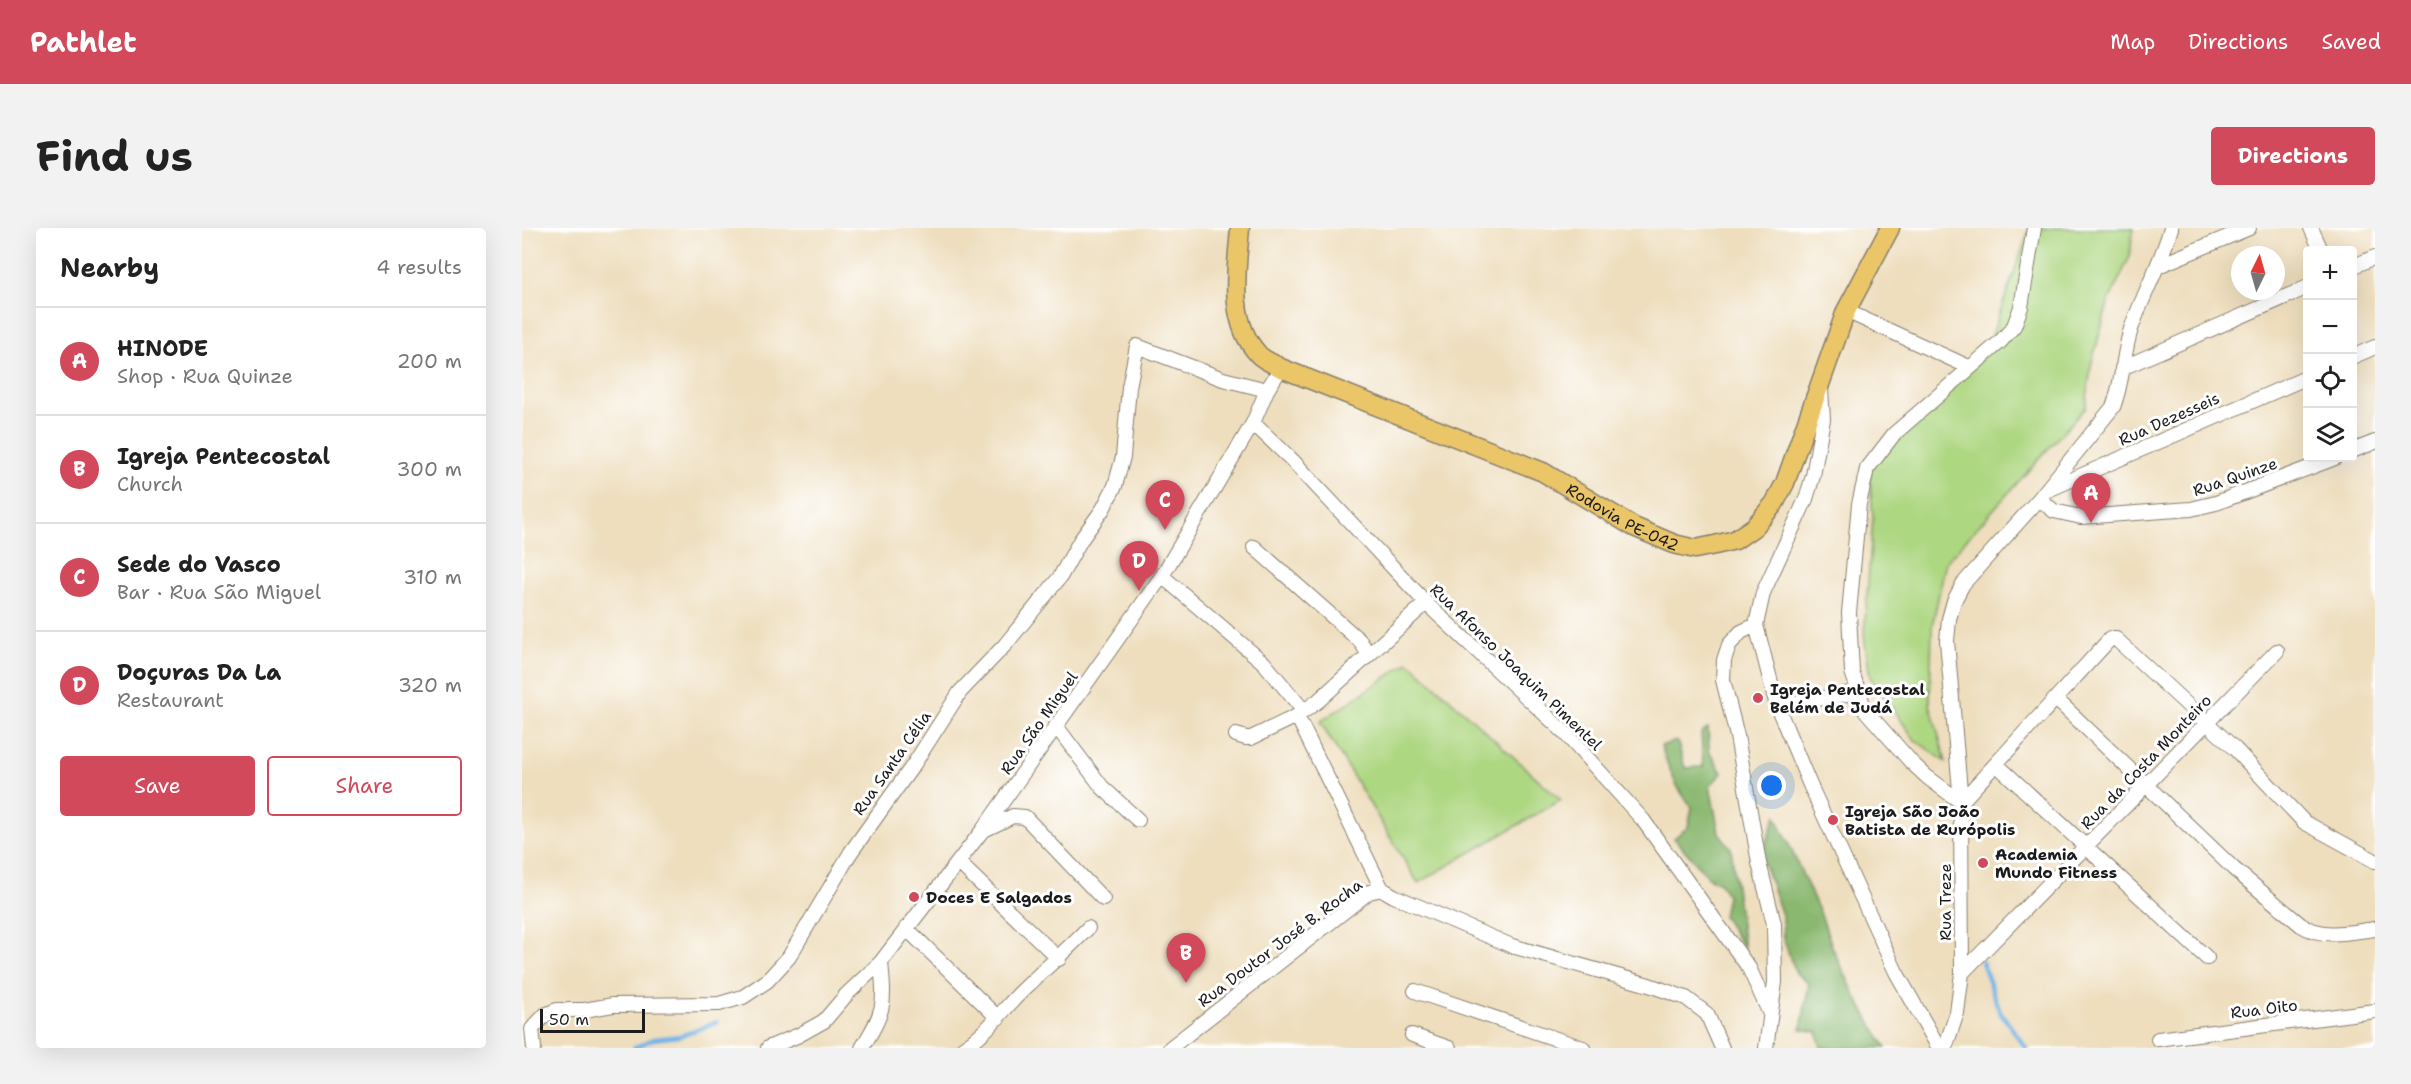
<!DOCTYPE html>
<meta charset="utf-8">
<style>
body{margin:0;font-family:"Shantell Sans",sans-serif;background:#f2f2f2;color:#222}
.controls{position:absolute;right:18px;top:18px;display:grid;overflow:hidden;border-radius:6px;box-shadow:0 6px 24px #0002}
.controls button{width:54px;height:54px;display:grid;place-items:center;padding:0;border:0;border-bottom:2px solid #e0e0e0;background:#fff;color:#222;font:30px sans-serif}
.compass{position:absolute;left:1709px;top:18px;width:54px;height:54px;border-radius:50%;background:#fff;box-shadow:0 6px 24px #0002;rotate:5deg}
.scale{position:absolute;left:18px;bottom:15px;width:105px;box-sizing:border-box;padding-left:6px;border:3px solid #1c1c1c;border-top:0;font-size:16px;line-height:21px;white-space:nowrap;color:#1c1c1c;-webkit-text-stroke:4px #fff;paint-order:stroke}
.you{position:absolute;left:1250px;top:558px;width:21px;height:21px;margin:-15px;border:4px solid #fff;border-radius:50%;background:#1a73e8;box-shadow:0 0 0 9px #1a73e833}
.badge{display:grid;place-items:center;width:39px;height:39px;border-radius:50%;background:#d1495b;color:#fff;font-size:20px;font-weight:700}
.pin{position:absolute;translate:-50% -50px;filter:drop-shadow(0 2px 3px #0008)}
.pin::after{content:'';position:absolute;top:32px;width:21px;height:18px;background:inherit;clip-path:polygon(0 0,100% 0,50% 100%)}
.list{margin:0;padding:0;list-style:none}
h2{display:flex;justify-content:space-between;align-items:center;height:78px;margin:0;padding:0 24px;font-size:26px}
h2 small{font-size:20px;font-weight:400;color:#767676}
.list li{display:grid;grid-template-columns:39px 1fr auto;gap:18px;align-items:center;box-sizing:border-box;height:108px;padding:0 24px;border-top:2px solid #e0e0e0}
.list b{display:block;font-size:22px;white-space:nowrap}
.list p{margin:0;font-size:20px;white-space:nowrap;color:#767676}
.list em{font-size:20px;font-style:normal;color:#767676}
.actions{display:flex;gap:12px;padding:18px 24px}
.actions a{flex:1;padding:14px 0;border:2px solid #d1495b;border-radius:6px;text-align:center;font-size:21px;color:#d1495b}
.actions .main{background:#d1495b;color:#fff}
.icon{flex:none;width:33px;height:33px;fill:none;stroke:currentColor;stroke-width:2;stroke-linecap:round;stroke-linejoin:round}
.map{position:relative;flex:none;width:1853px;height:820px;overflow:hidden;border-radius:6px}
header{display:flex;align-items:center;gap:36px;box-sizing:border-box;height:84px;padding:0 30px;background:#d1495b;color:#fff}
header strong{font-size:28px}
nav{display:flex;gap:33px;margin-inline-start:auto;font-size:21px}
.intro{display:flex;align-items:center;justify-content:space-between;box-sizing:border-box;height:144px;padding:0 36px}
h1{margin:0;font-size:42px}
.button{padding:15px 27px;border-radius:6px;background:#d1495b;color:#fff;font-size:21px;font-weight:700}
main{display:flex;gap:36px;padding:0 36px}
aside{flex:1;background:#fff;border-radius:6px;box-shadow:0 6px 24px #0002}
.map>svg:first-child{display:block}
.green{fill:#aed782;stroke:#657a4f;stroke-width:1.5}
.forest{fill:#8ab870;stroke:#536a46;stroke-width:1.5}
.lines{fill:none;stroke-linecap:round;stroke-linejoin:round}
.stream{stroke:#6fb4e6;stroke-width:4.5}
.minor-casing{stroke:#857d6d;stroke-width:16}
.major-casing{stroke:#857d6d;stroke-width:21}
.minor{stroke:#fff;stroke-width:14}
.major{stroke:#ebc669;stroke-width:18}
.poi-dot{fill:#d1495b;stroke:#fff;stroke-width:2}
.labels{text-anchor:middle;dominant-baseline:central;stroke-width:6;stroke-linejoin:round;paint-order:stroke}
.street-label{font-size:16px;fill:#1c1c1c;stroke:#fff}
.poi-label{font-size:16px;font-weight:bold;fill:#1c1c1c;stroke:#fff;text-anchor:start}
</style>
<header>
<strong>Pathlet</strong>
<nav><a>Map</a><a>Directions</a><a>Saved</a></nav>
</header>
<div class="intro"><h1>Find us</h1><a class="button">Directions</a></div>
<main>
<aside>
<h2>Nearby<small>4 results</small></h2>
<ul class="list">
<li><span class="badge">A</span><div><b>HINODE</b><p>Shop · Rua Quinze</p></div><em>200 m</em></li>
<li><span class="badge">B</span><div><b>Igreja Pentecostal</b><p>Church</p></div><em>300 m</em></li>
<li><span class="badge">C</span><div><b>Sede do Vasco</b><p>Bar · Rua São Miguel</p></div><em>310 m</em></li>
<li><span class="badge">D</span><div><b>Doçuras Da La</b><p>Restaurant</p></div><em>320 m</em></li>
</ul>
<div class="actions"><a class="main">Save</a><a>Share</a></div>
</aside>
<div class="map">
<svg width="1853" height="820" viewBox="0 0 1853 820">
<rect width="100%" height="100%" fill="#fff"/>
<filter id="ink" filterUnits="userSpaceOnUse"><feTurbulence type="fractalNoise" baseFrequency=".0167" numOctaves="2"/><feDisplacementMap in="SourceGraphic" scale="12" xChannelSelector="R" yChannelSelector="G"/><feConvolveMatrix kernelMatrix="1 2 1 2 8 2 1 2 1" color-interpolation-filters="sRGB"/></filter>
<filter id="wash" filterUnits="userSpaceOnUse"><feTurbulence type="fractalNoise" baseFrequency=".008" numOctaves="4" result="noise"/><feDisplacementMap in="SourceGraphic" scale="24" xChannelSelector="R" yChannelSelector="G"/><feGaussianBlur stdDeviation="1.35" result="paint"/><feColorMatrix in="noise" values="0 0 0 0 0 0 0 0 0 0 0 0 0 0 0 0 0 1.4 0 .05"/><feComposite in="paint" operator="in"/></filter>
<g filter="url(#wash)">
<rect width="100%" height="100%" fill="#eedebe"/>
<!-- green -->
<path class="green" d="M 1508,0 L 1611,0 L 1608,28 L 1586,75 L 1569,137 L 1564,179 L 1424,334 L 1410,398 L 1408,476 L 1424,534 L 1393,512 L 1348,449 L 1342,407 L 1351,289 L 1347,238 L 1463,126 Z
M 887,434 L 1039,572 L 896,655 L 798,494 Z"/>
<!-- forest -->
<path class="forest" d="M 1186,500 L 1187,523 L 1200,545 L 1188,558 L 1197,605 L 1209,620 L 1222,720 L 1201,688 L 1205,667 L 1198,655 L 1188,651 L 1152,610 L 1166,599 L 1170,579 C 1153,559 1148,543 1139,518 L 1155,513 L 1163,540 L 1181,539 L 1179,505 Z
M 1254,588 L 1299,687 L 1311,721 L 1335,771 L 1364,820 L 1299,820 L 1295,804 L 1279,801 L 1287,756 L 1274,745 L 1261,710 L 1260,687 L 1239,627 Z"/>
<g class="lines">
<!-- stream -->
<path class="stream" d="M 1460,734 L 1478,784 L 1504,820
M 112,820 L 131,811 L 158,808 L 195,794"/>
</g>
</g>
<g filter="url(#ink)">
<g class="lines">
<!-- minor casing -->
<g class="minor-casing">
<path id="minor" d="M 1512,0 L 1499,79 L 1492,98 L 1479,113 L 1372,206 L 1345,241 L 1337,276 L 1327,385 L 1330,444 L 1343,482 L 1390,535 L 1405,549 L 1439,574 L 1588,411 L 1594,411 L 1713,521 L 1782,594 L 1853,633
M 1789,0 L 1799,22
M 1636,38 L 1727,0
M 1830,39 L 1853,29
M 1324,83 L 1447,139
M 1830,129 L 1853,119
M 1600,140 L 1786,59
M 1299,162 L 1301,191 L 1291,248 L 1284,271 L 1241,365 L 1234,397 L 1255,478 L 1288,557 L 1374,744 L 1417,820
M 731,195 L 771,233 L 907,378 L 1042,504 L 1121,592 L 1227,740 L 1248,786
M 1830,223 L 1853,214
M 1526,262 L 1786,149
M 1517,271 L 1532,283 L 1559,289 L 1669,281 L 1694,275 L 1813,230
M 732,319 L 838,413 L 847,427
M 640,348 L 742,435 L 782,483
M 1234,397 L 1219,404 L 1207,417 L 1202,432 L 1201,452 L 1215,508 L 1237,635 L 1252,696 L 1253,754 L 1244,820
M 1534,471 L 1712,641 L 1779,697 C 1801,711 1828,704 1853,701
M 1255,478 L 1336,464
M 775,488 L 860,661
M 534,498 L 580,559 L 616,592
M 714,507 L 724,510 L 729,510 L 775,488 L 796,473 L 904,375
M 1474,536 L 1685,730
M 462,602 L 491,588 L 503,589 L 581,671
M 436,634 L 537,731
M 860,661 L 872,668 L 990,718 L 1127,757 L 1164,770 L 1185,786 L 1200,820
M 384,700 L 476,790
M 1440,745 L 1755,423
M 893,763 L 1061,820
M 890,807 L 927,820
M 1636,811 L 1853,783
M 12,820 L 10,801 L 23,787 L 35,782 L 62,782 L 91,777 L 197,776 L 221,769 L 245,753 L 267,729 L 329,624 L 392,536 L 438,464 L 483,417 L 538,349 L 558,313 L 581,281 L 593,258 L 601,229 L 607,159 L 615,118 L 701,151 L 745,162
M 246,820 L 277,807 L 302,793 L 325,766 L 359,734 L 460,603 L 640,348 L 731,195 L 745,162 L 759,140
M 340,820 C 363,782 363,778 359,734
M 441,820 C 463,806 477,787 495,768 C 518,745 543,724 566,700
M 648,820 L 847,664 L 860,661
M 1423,820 L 1435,785 L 1440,745 L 1439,574 L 1425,413 L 1427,391 L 1432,373 L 1441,356 L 1517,271 L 1591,179 C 1601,154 1601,126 1609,101 C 1621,67 1639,35 1649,0"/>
</g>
<!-- major casing -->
<g class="major-casing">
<g id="major">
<path id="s1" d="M 718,0 C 715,41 705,92 736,126 C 741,132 752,136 759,140 L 1021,244 L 1112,299 L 1152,316 L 1173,321 L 1193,317 L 1213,312 L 1232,299 L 1252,276 L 1263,255 L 1324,83 L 1368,0"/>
</g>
</g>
<!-- minor -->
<use href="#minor" class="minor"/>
<!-- major -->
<use href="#major" class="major"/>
</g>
</g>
<!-- markers -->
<g class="poi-dot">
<circle cx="1236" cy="470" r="6"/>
<circle cx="1311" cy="592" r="6"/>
<circle cx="1461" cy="635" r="6"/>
<circle cx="392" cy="669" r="6"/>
</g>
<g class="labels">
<!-- street labels -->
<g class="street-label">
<text transform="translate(1647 191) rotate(-24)">Rua Dezesseis</text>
<text transform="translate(1713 249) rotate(-19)">Rua Quinze</text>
<text stroke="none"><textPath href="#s1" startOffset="532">Rodovia PE-042</textPath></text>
<text transform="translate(994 439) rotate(44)">Rua Afonso Joaquim Pimentel</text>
<text transform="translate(517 495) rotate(-55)">Rua São Miguel</text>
<text transform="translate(1624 534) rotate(-46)">Rua da Costa Monteiro</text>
<text transform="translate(370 535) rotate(-55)">Rua Santa Célia</text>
<text transform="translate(1423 674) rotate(-90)">Rua Treze</text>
<text transform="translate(758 715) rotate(-37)">Rua Doutor José B. Rocha</text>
<text transform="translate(1742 781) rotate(-7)">Rua Oito</text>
</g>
<!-- poi labels -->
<g class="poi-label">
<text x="1248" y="461">Igreja Pentecostal<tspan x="1248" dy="18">Belém de Judá</tspan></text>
<text x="1323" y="583">Igreja São João<tspan x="1323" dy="18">Batista de Rurópolis</tspan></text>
<text x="1473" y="626">Academia<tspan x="1473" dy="18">Mundo Fitness</tspan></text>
<text x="404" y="669">Doces E Salgados</text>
</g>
</g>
</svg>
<div class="controls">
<button>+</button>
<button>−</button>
<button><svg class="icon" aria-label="locate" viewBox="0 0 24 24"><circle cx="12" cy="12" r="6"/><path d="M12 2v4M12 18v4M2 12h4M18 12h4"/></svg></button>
<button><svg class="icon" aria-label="layers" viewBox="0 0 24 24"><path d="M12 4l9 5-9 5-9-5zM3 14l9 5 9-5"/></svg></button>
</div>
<svg class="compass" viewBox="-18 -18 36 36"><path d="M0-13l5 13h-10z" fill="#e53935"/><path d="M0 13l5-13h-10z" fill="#767676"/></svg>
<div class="scale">50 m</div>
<div class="you"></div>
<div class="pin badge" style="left:1569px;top:295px">A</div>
<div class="pin badge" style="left:664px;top:755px">B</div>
<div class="pin badge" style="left:643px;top:302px">C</div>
<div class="pin badge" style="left:617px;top:363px">D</div>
</div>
</main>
